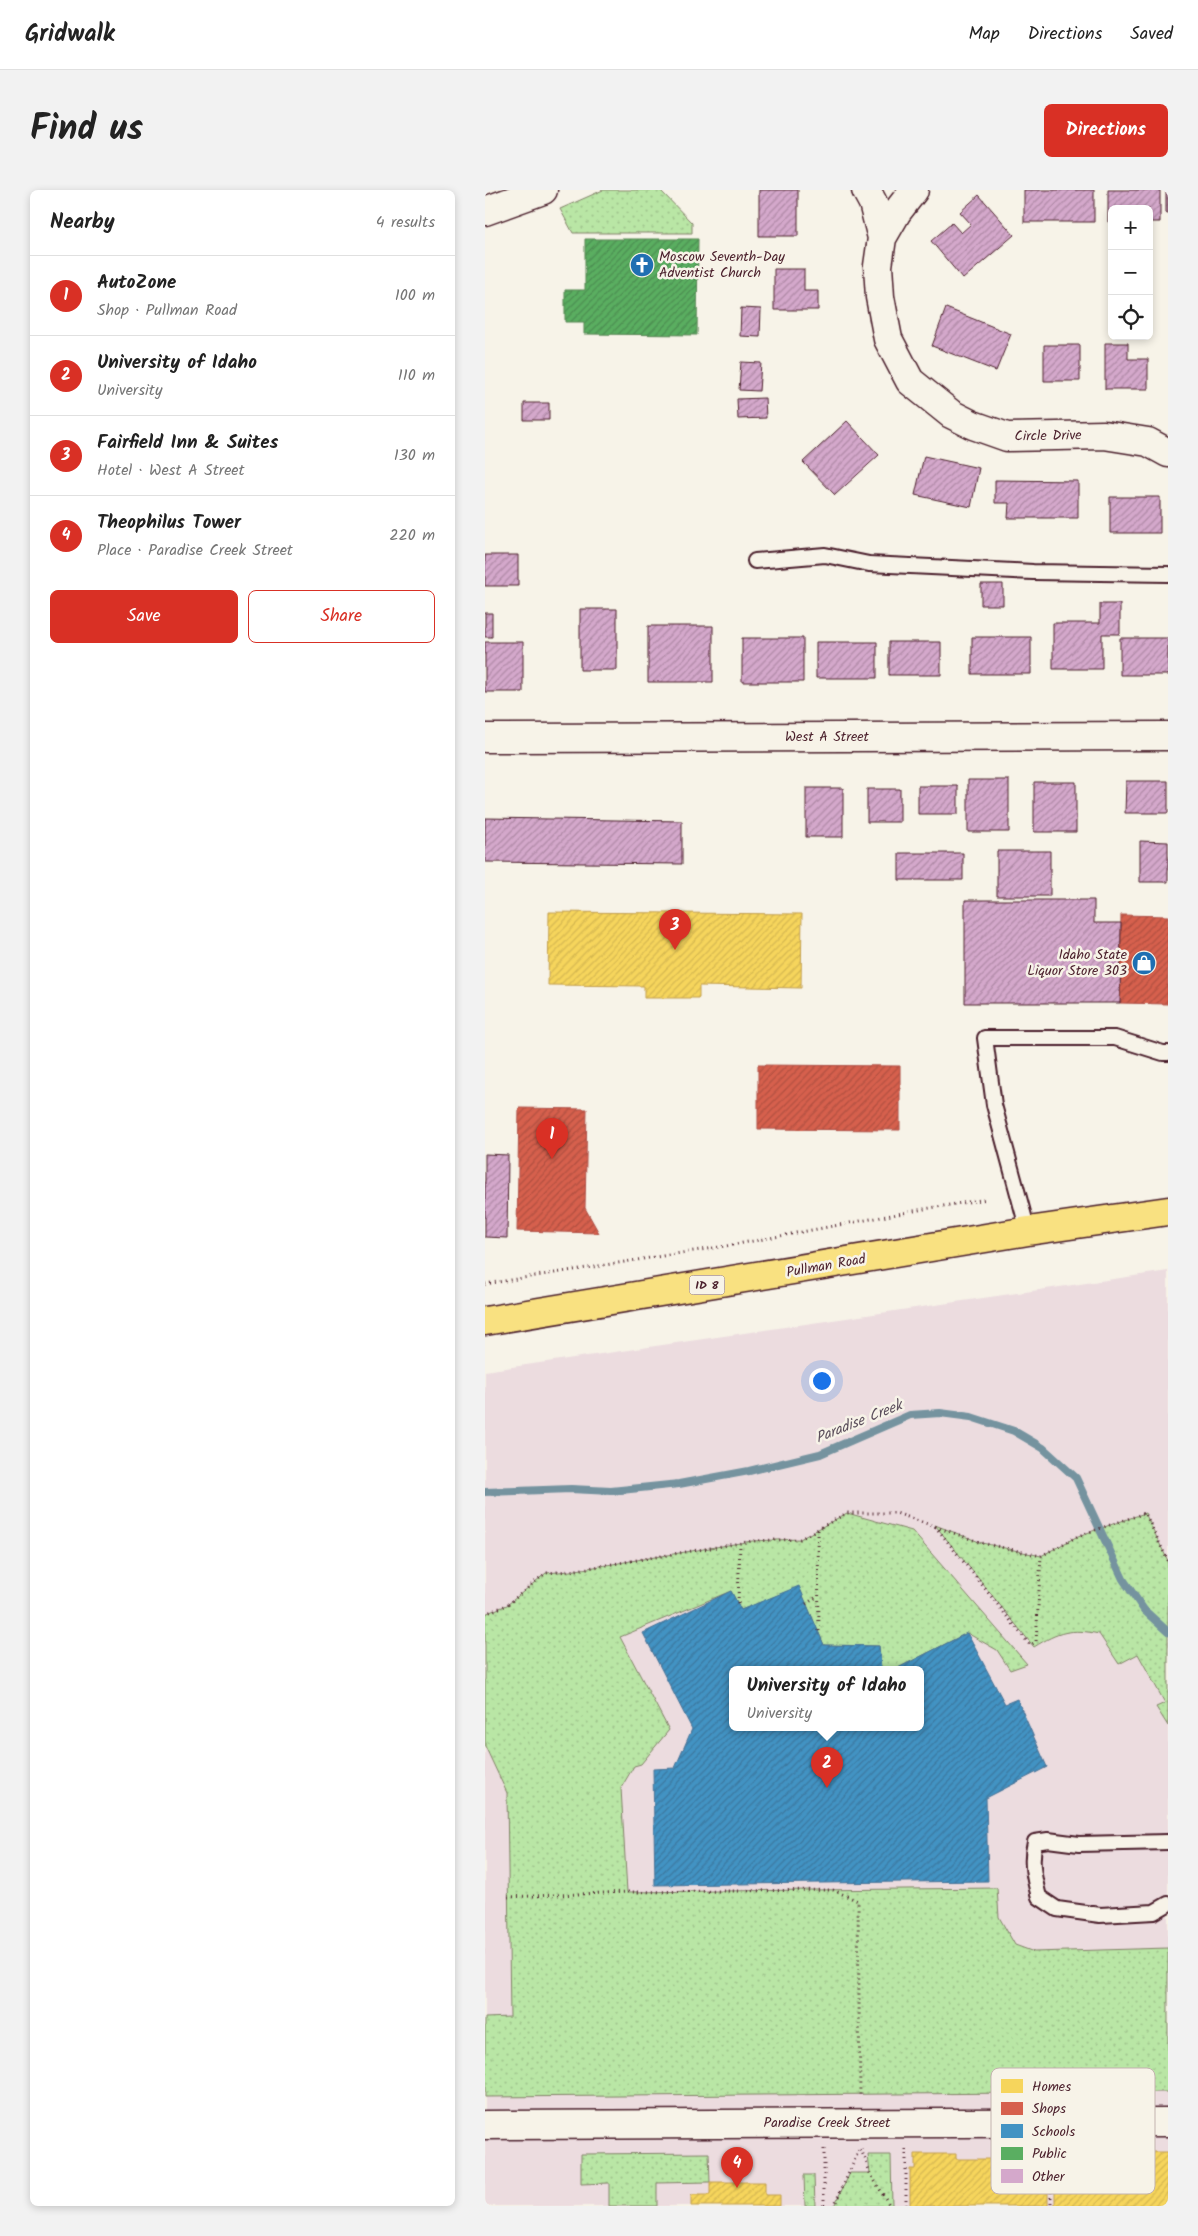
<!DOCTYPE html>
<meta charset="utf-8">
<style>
body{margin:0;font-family:Kalam,sans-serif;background:#f2f2f2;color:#222}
.controls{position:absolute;right:15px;top:15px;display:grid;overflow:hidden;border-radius:8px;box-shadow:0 2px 8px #0003}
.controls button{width:45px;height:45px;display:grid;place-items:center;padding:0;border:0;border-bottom:1px solid #e0e0e0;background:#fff;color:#222;font:25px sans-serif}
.you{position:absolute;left:336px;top:1190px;width:18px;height:18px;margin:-12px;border:4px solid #fff;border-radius:50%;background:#1a73e8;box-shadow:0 0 0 8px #1a73e833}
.badge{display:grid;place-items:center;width:32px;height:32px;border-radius:50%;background:#d93025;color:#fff;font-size:16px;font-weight:700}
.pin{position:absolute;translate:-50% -41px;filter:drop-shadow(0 1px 2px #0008)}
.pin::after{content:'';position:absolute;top:26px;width:18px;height:15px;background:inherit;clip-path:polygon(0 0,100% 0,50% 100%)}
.popup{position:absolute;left:244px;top:1476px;width:195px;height:65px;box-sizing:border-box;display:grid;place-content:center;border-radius:8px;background:#fff;filter:drop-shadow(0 1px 4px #0005);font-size:16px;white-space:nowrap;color:#767676}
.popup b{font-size:19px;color:#222}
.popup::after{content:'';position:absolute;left:50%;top:100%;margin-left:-10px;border:10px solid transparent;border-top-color:#fff}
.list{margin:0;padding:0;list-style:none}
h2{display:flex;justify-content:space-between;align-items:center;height:65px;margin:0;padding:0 20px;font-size:21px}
h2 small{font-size:16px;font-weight:400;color:#767676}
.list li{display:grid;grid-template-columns:32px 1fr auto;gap:15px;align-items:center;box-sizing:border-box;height:80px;padding:0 20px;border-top:1px solid #e0e0e0}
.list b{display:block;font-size:19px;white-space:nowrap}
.list p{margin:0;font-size:16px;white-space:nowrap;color:#767676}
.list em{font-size:16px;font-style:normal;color:#767676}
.actions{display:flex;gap:10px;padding:15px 20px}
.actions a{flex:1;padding:11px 0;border:1px solid #d93025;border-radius:8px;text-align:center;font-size:18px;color:#d93025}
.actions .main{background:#d93025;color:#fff}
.icon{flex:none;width:28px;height:28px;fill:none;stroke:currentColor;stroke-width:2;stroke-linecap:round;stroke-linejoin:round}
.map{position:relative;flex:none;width:683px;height:2016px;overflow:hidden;border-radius:8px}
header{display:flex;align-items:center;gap:30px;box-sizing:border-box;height:70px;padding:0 25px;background:#fff;border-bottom:1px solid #e0e0e0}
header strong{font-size:24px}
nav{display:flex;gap:28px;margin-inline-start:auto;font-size:18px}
.intro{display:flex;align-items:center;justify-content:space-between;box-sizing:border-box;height:120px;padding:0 30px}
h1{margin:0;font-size:35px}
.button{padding:12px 22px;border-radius:8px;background:#d93025;color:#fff;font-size:18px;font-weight:700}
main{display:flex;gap:30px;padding:0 30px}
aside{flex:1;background:#fff;border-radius:8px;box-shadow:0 2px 8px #0003}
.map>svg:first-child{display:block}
.built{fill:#ecdcdf;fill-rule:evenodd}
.grass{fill:url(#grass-dots);stroke:#828268}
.homes{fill:url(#homes-hatch);stroke:#c29e4d}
.shops{fill:url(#shops-hatch);stroke:#ac4c43}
.schools{fill:url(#schools-hatch);stroke:#457095}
.public{fill:url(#public-hatch);stroke:#558351}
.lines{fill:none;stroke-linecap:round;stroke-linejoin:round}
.stream{stroke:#74939f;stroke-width:8}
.building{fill:url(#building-hatch);stroke:#4a1f2b}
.service-casing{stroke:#4a1f2b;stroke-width:18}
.minor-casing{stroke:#4a1f2b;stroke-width:31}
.tertiary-casing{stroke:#4a1f2b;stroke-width:31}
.primary-casing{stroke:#4a1f2b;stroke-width:31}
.path{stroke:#4a1f2b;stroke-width:3;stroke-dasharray:1 4;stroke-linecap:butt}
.service{stroke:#f7f3e8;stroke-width:14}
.minor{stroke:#f7f3e8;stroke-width:28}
.tertiary{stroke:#f7f3e8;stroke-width:28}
.primary{stroke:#f9e181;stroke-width:28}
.labels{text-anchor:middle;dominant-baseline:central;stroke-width:5;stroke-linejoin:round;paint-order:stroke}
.shield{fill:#f7f3e8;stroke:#7e5f64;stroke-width:1}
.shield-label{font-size:12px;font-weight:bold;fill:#4a1f2b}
.poi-label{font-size:14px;fill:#4a1f2b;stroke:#f7f3e8;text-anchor:start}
.street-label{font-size:14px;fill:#4a1f2b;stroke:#f7f3e8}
.water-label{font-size:15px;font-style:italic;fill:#5c4f5c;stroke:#f7f3e8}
.key{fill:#f7f3e8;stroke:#c3b3af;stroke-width:1}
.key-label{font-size:14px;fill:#4a1f2b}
</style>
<header>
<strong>Gridwalk</strong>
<nav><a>Map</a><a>Directions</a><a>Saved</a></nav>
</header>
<div class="intro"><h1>Find us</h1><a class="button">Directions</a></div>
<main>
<aside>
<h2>Nearby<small>4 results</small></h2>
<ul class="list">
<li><span class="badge">1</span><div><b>AutoZone</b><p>Shop · Pullman Road</p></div><em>100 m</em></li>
<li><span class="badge">2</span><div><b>University of Idaho</b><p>University</p></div><em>110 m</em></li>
<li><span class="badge">3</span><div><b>Fairfield Inn &amp; Suites</b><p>Hotel · West A Street</p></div><em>130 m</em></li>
<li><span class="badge">4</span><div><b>Theophilus Tower</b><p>Place · Paradise Creek Street</p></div><em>220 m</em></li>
</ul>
<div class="actions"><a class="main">Save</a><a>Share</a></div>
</aside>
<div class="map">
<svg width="683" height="2016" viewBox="0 0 683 2016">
<defs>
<pattern id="grass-dots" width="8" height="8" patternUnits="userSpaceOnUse" patternTransform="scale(1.25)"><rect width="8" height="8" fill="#b9e6a5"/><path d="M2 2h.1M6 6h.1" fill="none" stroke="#a1c58e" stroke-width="1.8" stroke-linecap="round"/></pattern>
<pattern id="homes-hatch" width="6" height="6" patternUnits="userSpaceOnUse" patternTransform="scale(1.25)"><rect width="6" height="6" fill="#f6d55c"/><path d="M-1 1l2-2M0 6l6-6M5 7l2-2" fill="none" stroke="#d4b650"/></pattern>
<pattern id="shops-hatch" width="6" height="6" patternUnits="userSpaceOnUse" patternTransform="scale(1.25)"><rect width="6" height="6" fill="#d6604d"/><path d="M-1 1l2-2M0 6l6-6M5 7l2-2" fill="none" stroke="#b04f40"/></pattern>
<pattern id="schools-hatch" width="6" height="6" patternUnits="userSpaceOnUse" patternTransform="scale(1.25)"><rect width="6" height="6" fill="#4393c3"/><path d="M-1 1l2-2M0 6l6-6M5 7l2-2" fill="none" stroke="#3a779f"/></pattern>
<pattern id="public-hatch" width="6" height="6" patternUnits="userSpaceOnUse" patternTransform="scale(1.25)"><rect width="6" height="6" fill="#5aae61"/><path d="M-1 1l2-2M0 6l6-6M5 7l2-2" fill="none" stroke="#4c8d50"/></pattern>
<pattern id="building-hatch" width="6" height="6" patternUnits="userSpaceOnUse" patternTransform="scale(1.25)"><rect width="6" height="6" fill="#d4a8cb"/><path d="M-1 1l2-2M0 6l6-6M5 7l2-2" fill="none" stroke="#ae88a5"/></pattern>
</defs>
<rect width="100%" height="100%" fill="#f7f3e8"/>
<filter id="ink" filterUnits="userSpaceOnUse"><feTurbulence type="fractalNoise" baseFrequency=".02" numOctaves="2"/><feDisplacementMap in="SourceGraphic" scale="10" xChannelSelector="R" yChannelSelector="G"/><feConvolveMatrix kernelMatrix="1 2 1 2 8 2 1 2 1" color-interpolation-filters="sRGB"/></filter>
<g filter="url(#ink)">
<!-- built -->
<path class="built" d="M 683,1081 L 683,2016 L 0,2016 L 0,1181 ZM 248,1479 L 436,1479 L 436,1537 L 248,1537 Z"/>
<!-- grass -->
<path class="grass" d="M 118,0 L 175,0 L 207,33 L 207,43 L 88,43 L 75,19 Z
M 362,1323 L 427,1341 L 542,1474 L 525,1480 L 512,1460 L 482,1443 L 411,1479 L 396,1479 L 394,1456 L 339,1455 L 314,1397 L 256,1420 L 246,1401 L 135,1447 L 184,1540 L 156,1574 L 149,1576 L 136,1598 L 142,1702 L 512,1698 L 514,1727 L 530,1755 L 549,1762 L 683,1758 L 683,1902 L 0,1907 L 0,1828 L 25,1827 L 22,1603 L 0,1556 L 0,1424 L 22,1415 L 61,1383 L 85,1381 L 267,1351 L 315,1349 Z
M 660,1323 L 683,1371 L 683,1536 L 671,1517 L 680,1513 L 653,1464 L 634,1474 L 614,1444 C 586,1438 573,1442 549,1457 L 450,1335 L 497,1353 L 556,1366 L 593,1346 Z
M 224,1963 L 225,1992 L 172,1993 L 172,2016 L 124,2016 L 124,1993 L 96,1994 L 96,1964 Z
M 383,1965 L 406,1965 L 407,2016 L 349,2016 L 365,1983 L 385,1983 Z
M 319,1985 L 329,1985 L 330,2016 L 320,2016 Z"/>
<!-- homes -->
<path class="homes" d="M 64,722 L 317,724 L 316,798 L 214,796 L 214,808 L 159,808 L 159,796 L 63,795 Z
M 660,1962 L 683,1962 L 683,2016 L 570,2016 L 570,1978 L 575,1978 L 575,1963 L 616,1963 L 616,1968 L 660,1968 Z
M 514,1963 L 557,1963 L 557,1978 L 563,1978 L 563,2016 L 425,2016 L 425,1979 L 430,1979 L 430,1964 L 471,1964 L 471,1969 L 514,1969 Z
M 225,1992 L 280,1992 L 280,2005 L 295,2005 L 295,2016 L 206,2016 L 206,2005 L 225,2005 Z"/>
<!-- shops -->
<path class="shops" d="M 636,725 L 683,726 L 683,814 L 635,813 Z
M 273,875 L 415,876 L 415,940 L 273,939 Z
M 34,918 L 102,919 L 100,1018 L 114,1043 L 32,1041 Z"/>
<!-- schools -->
<path class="schools" d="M 314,1396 L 339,1455 L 394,1456 L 396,1479 L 248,1479 L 248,1537 L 436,1537 L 436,1479 L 411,1479 L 482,1443 L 520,1514 L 532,1509 L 562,1577 L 501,1608 L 503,1691 L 170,1695 L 168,1579 L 190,1578 L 207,1539 L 158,1443 L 246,1401 L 256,1420 Z"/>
<!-- public -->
<path class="public" d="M 100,49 L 213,49 L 212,145 L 99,144 L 99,132 L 80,132 L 80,100 L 100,100 Z"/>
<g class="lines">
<!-- stream -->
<path class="stream" d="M 0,1302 L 86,1299 L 126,1301 L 194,1294 L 264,1281 L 335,1264 L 425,1225 L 455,1223 L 486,1227 L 529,1241 L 558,1258 L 591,1288 L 638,1389 L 659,1420 L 683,1442"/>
</g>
<!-- building -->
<path class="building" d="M 274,0 L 313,0 L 313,46 L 274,46 Z
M 539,0 L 609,0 L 609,32 L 539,32 Z
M 623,0 L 675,0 L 675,32 L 664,32 L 664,19 L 627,19 L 627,32 L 623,32 Z
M 681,0 L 683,0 L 683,23 L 681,23 Z
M 494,5 L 529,45 L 478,89 L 446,51 L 467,33 L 476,43 L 486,34 L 475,22 Z
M 289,79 L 319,79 L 319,101 L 333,101 L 333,120 L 289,120 Z
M 256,118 L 276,119 L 275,147 L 255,146 Z
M 461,118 L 526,144 L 511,181 L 447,156 Z
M 620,153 L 643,153 L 643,169 L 663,169 L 663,199 L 620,199 Z
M 559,155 L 595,155 L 595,191 L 559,191 Z
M 256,172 L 276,173 L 274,201 L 254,200 Z
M 280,208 L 281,228 L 253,229 L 252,209 Z
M 39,213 L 64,213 L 64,230 L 39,230 Z
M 362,231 L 394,265 L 350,305 L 318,272 Z
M 439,266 L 494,278 L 486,317 L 430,305 Z
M 510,290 L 593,291 L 593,328 L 523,328 L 524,313 L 510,313 Z
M 625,307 L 675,307 L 675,343 L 625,343 Z
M 0,365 L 33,365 L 33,396 L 0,396 Z
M 496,394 L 518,394 L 518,415 L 496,415 Z
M 615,414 L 635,414 L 635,444 L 617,444 L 617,479 L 568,479 L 568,433 L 615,433 Z
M 95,419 L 132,419 L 132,480 L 95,480 Z
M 0,423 L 7,423 L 7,447 L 0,447 Z
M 163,436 L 228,436 L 228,492 L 163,492 Z
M 487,447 L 546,447 L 546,484 L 487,484 Z
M 257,448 L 318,448 L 318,492 L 257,492 Z
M 635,448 L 683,448 L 683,485 L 635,485 Z
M 0,452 L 38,452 L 38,502 L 0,502 Z
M 331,452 L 392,452 L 392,488 L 331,488 Z
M 404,452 L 456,452 L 456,485 L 404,485 Z
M 483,590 L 524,590 L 524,642 L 483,642 Z
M 641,591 L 683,591 L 683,623 L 640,623 Z
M 549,592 L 591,592 L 591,642 L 549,642 Z
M 433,596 L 473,596 L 473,624 L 433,624 Z
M 321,598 L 358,598 L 358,647 L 321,647 Z
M 382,599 L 415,599 L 415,632 L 382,632 Z
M 0,628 L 197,631 L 197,674 L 0,672 Z
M 655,651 L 683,652 L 683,692 L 655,692 Z
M 512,661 L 565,661 L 565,706 L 512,706 Z
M 414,663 L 478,663 L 478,690 L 414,690 Z
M 480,710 L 609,710 L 609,733 L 636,733 L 635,813 L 480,813 Z
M 0,964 L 23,965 L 22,1048 L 0,1047 Z"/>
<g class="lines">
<!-- service casing -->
<g class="service-casing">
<path id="service" d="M 270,371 L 340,365 L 384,374 L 548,382 L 683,384
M 543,1041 L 509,915 L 500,848 L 630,848 L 678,863 L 683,863
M 683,1652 L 594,1654 L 563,1650 L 550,1652 C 545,1672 549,1688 554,1707 L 572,1719 L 615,1725 L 669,1722 L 683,1714"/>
</g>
<!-- minor casing -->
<g class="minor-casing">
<path id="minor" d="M 381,0 L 388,13 L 397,48 L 393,76 L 395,107 L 403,149 L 425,191 L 466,224 L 488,235 L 522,247 L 619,245 L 663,252 L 683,263
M 0,21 L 58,0
M 397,48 L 412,22 L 429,0
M 0,1935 L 683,1932"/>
</g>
<!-- tertiary casing -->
<g class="tertiary-casing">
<path id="tertiary" d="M 0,548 L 683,546"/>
</g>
<!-- primary casing -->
<g class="primary-casing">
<path id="primary" d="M 0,1131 L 543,1041 L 683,1021"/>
</g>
<!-- path -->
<path class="path" d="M 0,1094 L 247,1055 L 439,1019 L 502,1009
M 450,1336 L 545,1455 L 551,1452 L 556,1366
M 333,1340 L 334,1442
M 253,1413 L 255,1353
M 321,1414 L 333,1406
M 0,1424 L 22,1415 L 61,1383 L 85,1381 L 268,1351 L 315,1349 L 362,1323 L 411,1323 L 497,1353 L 556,1366 L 593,1346 L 660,1323 L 683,1371
M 23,1707 L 142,1702 L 348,1700 L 373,1711 L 375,1907
M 566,1957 L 566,2016
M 339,1959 L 339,2016
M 376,1959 L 385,1983 L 405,2016
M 421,1959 L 421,2016
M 349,2016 L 375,1958"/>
<!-- service -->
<use href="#service" class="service"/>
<!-- minor -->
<use href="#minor" class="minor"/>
<!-- tertiary -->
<use href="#tertiary" class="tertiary"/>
<!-- primary -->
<use href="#primary" class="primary"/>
</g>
</g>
<!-- icons -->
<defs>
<g id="church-disc" transform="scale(1.25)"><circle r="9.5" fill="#1f6fb2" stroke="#f7f3e8"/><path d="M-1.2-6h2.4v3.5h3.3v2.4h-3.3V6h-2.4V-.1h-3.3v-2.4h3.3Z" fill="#fff"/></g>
<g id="shop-disc" transform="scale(1.25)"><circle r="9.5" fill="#1f6fb2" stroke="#f7f3e8"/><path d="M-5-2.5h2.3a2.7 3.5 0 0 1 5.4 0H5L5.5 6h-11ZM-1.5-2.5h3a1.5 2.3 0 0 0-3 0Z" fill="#fff"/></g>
</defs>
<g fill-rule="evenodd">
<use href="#church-disc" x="157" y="75"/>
<use href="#shop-disc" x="659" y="773"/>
</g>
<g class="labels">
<!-- shield labels -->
<rect class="shield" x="204.5" y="1085.5" width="35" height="19" rx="4"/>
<g class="shield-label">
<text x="222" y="1095">ID 8</text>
</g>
<!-- poi labels -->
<g class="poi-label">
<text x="174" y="67">Moscow Seventh-Day<tspan x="174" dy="16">Adventist Church</tspan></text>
<text x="642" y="765" text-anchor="end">Idaho State<tspan x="642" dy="16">Liquor Store 303</tspan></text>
</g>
<!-- street labels -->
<g class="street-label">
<text transform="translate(563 246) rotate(-1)">Circle Drive</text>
<text x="342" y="547">West A Street</text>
<text transform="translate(341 1076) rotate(-10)">Pullman Road</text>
<text x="342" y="1933">Paradise Creek Street</text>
</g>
<!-- water labels -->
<g class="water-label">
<text transform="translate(374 1232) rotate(-22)">Paradise Creek</text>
</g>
</g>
<!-- legend -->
<rect x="506" y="1878" width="164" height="126" rx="8" class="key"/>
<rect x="516" y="1889" width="22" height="14" fill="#f6d55c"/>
<rect x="516" y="1912" width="22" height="13" fill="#d6604d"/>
<rect x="516" y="1934" width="22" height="14" fill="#4393c3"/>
<rect x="516" y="1957" width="22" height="13" fill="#5aae61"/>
<rect x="516" y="1979" width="22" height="14" fill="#d4a8cb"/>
<g class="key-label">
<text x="547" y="1901">Homes</text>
<text x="547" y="1923">Shops</text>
<text x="547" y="1946">Schools</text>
<text x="547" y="1968">Public</text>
<text x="547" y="1991">Other</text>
</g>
</svg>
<div class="controls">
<button>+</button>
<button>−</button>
<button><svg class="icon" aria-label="locate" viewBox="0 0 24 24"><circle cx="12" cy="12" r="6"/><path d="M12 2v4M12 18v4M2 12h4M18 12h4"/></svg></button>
</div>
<div class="you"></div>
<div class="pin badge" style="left:67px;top:969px">1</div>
<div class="pin badge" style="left:342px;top:1598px">2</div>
<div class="popup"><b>University of Idaho</b>University</div>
<div class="pin badge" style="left:190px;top:760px">3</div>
<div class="pin badge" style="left:252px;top:1998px">4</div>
</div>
</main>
